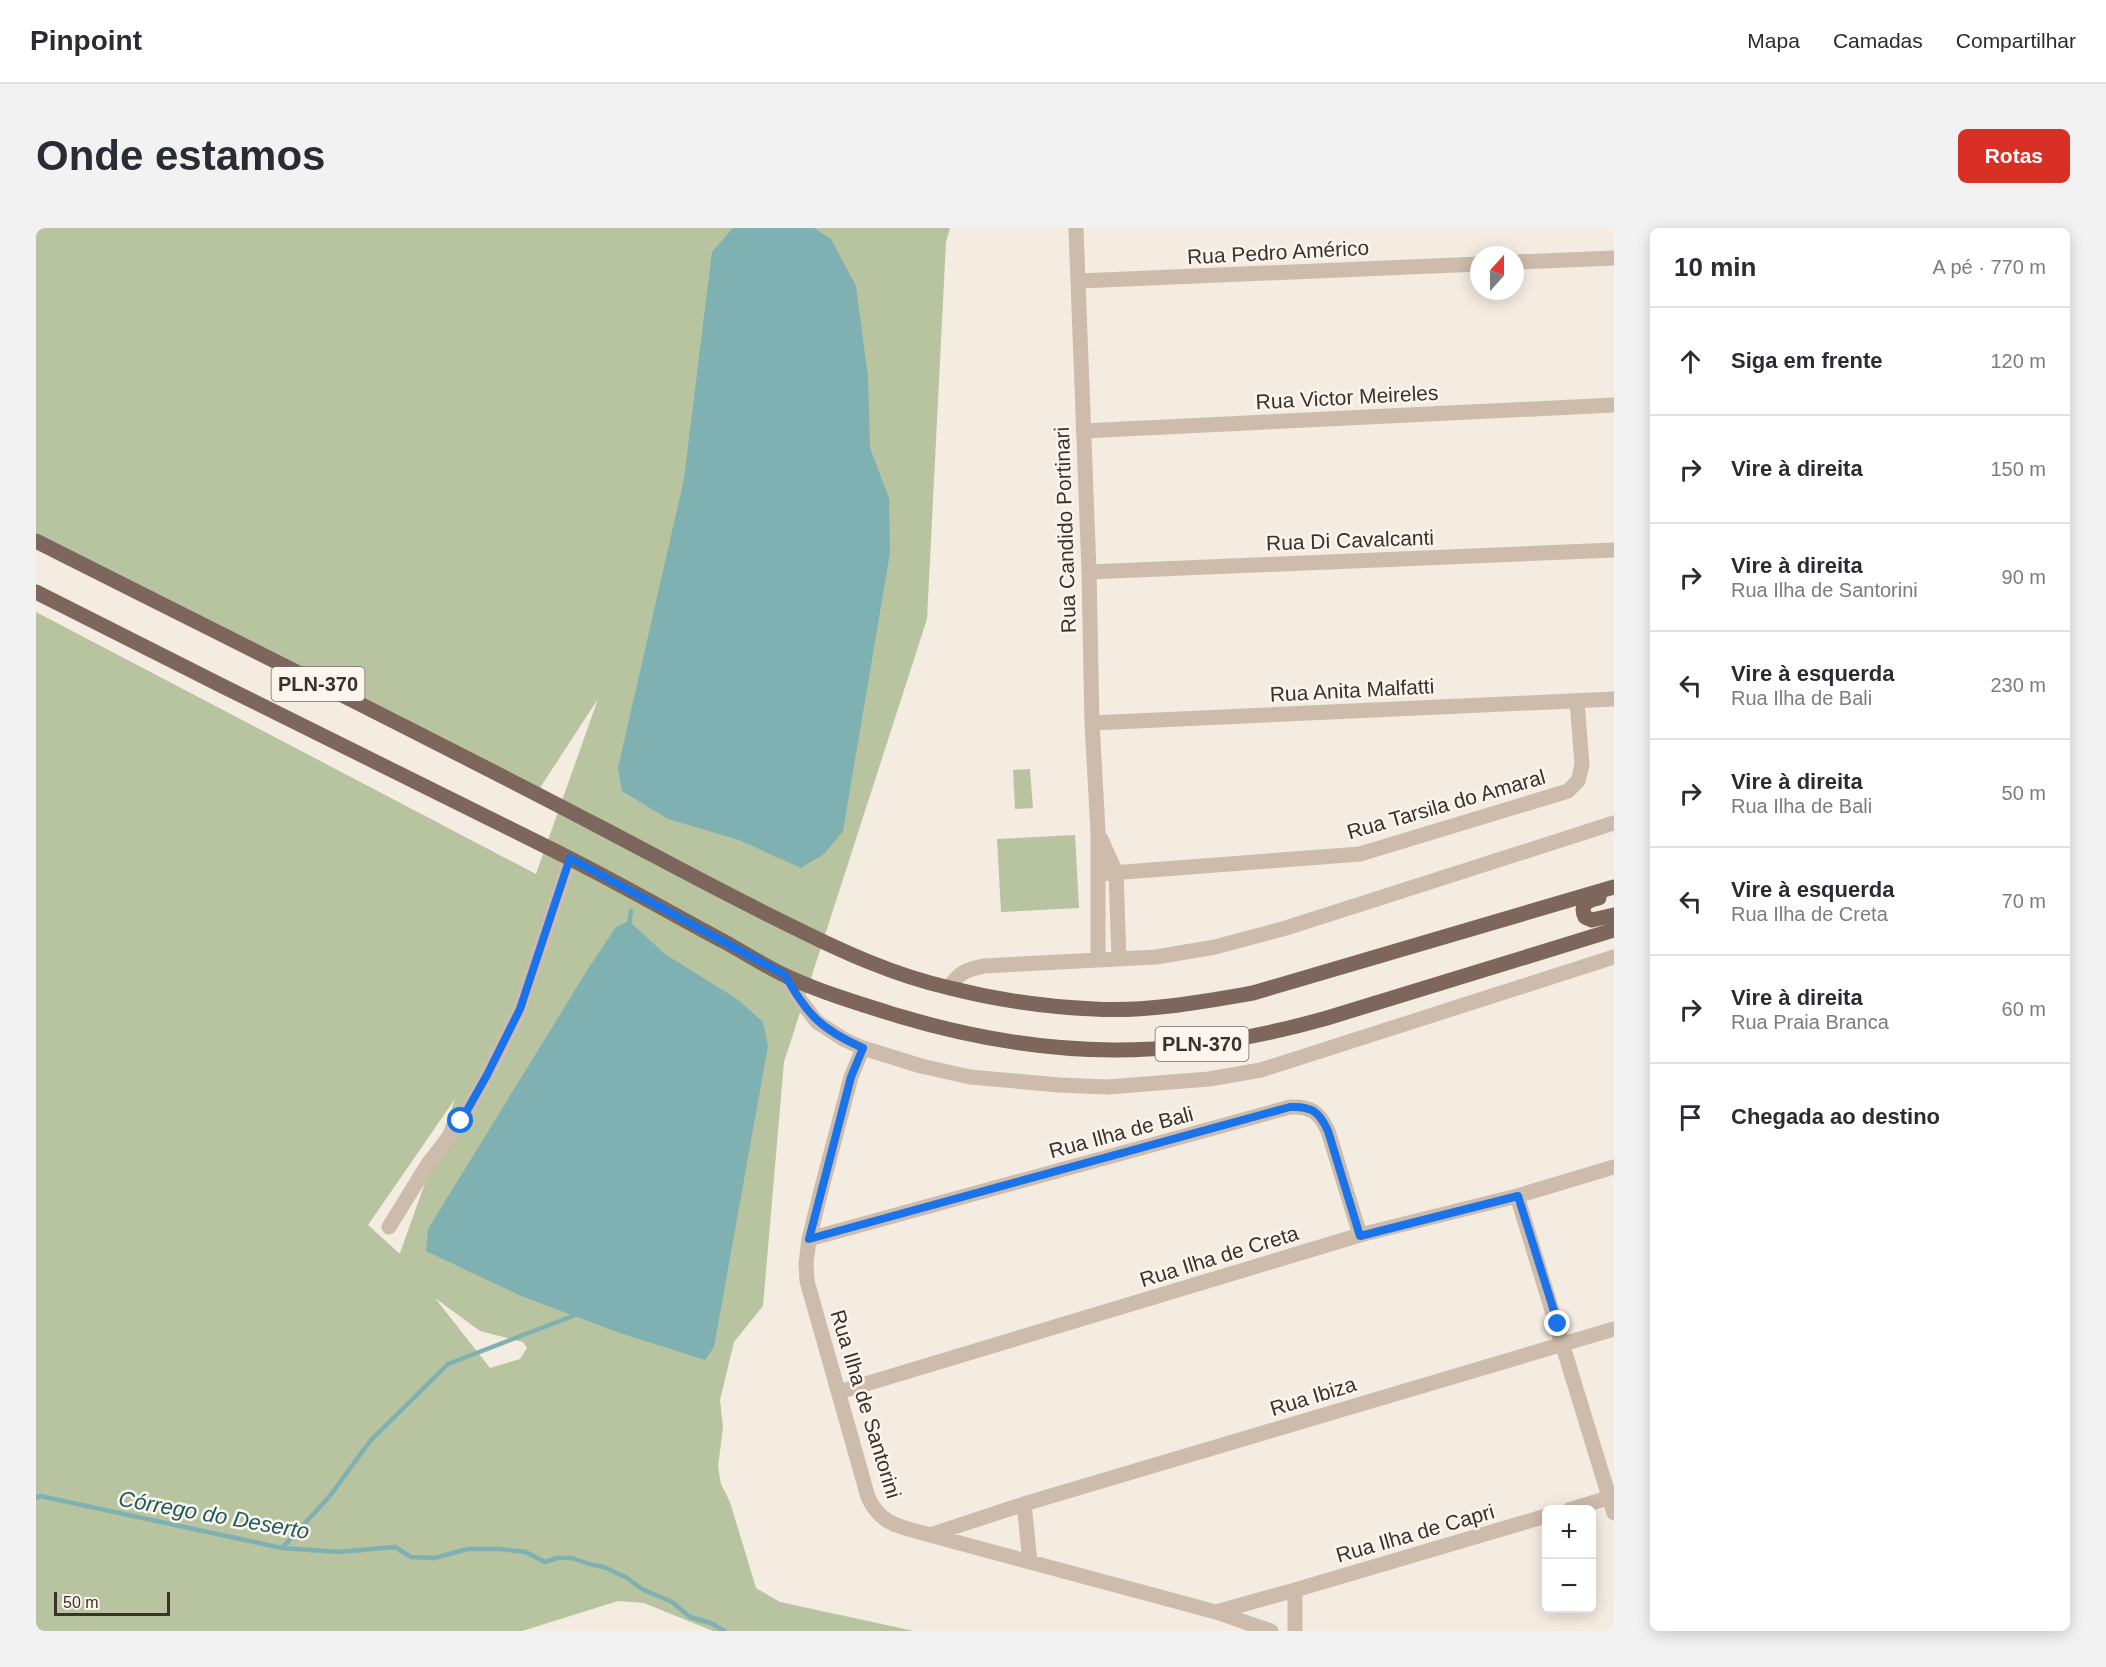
<!DOCTYPE html>
<html lang="pt">
<meta charset="utf-8">
<style>
body{margin:0;font-family:Helvetica,sans-serif;background:#f2f2f3;color:#2b2b33}
.controls{position:absolute;right:18px;bottom:18px;display:grid;overflow:hidden;border-radius:9px;box-shadow:0 3px 15px #0003}
.controls button{width:54px;height:54px;display:grid;place-items:center;padding:0;border:0;border-bottom:2px solid #e1e1e2;background:#fff;color:#2b2b33;font:30px sans-serif}
.compass{position:absolute;left:1434px;top:18px;width:54px;height:54px;border-radius:50%;background:#fff;box-shadow:0 3px 15px #0003;rotate:21deg}
.scale{position:absolute;left:18px;bottom:15px;width:116px;box-sizing:border-box;padding-left:6px;border:3px solid #3b302b;border-top:0;font-size:16px;line-height:21px;white-space:nowrap;color:#3b302b;-webkit-text-stroke:4px #fbf5ee;paint-order:stroke}
.stop{position:absolute;width:18px;height:18px;margin:-14px;border:4px solid #1a73e8;border-radius:50%;background:#fff}
.stop.end{background:#1a73e8;border-color:#fff;box-shadow:0 2px 6px #0008}
.list{margin:0;padding:0;list-style:none}
h2{display:flex;justify-content:space-between;align-items:center;height:78px;margin:0;padding:0 24px;font-size:26px}
h2 small{font-size:20px;font-weight:400;color:#7c7c81}
.list li{display:grid;grid-template-columns:39px 1fr auto;gap:18px;align-items:center;box-sizing:border-box;height:108px;padding:0 24px;border-top:2px solid #e1e1e2}
.list b{display:block;font-size:22px;white-space:nowrap}
.list p{margin:0;font-size:20px;white-space:nowrap;color:#7c7c81}
.list em{font-size:20px;font-style:normal;color:#7c7c81}
.icon{flex:none;width:33px;height:33px;fill:none;stroke:currentColor;stroke-width:2;stroke-linecap:round;stroke-linejoin:round}
.map{position:relative;flex:none;width:1578px;height:1403px;overflow:hidden;border-radius:9px}
header{display:flex;align-items:center;gap:36px;box-sizing:border-box;height:84px;padding:0 30px;background:#fff;border-bottom:2px solid #e1e1e2}
header strong{font-size:28px}
nav{display:flex;gap:33px;margin-inline-start:auto;font-size:21px}
.intro{display:flex;align-items:center;justify-content:space-between;box-sizing:border-box;height:144px;padding:0 36px}
h1{margin:0;font-size:42px}
.button{padding:15px 27px;border-radius:9px;background:#d93025;color:#fff;font-size:21px;font-weight:700}
main{display:flex;gap:36px;padding:0 36px}
aside{flex:1;background:#fff;border-radius:9px;box-shadow:0 3px 15px #0003}
.map>svg:first-child{display:block}
.green{fill:#b8c4a0;fill-rule:evenodd}
.water{fill:#7fb0b2}
.lines{fill:none;stroke-linecap:round;stroke-linejoin:round}
.stream{stroke:#7fb0b2;stroke-width:4.5}
.minor{stroke:#cdbbac;stroke-width:15}
.major{stroke:#7d675c;stroke-width:15}
.route{stroke:#1a73e8;stroke-width:8}
.labels{text-anchor:middle;dominant-baseline:central;stroke-width:5;stroke-linejoin:round;paint-order:stroke}
.shield{fill:#fbf5ee;stroke:#756b66;stroke-width:1.5}
.shield-label{font-size:20px;font-weight:bold;fill:#3b302b}
.street-label{font-size:21px;fill:#3b302b;stroke:#fbf5ee}
.water-label{font-size:22px;font-style:italic;fill:#1f5a5e;stroke:#fbf5ee}
</style>
<header>
<strong>Pinpoint</strong>
<nav><a>Mapa</a><a>Camadas</a><a>Compartilhar</a></nav>
</header>
<div class="intro"><h1>Onde estamos</h1><a class="button">Rotas</a></div>
<main>
<div class="map">
<svg width="1578" height="1403" viewBox="0 0 1578 1403">
<rect width="100%" height="100%" fill="#f4ebe1"/>
<!-- green -->
<path class="green" d="M 0,0 L 914,0 L 910,14 L 891,391 L 748,834 L 727,1078 L 698,1114 L 684,1172 L 687,1199 L 682,1239 L 685,1256 L 694,1274 L 720,1360 L 744,1374 L 878,1403 L 677,1403 L 608,1375 L 582,1373 L 486,1403 L 0,1403 L 0,384 L 500,646 L 562,471 L 500,566 L 0,314 ZM 419,871 L 364,1025 L 363,1025 L 332,997 ZM 399,1070 L 444,1103 L 487,1114 L 491,1120 L 484,1131 L 454,1140 Z
M 994,541 L 997,580 L 979,581 L 977,542 Z
M 1039,607 L 1043,680 L 965,684 L 961,611 Z"/>
<!-- water -->
<path class="water" d="M 697,0 L 778,0 L 795,11 L 820,58 L 832,149 L 834,220 L 853,270 L 854,325 L 807,603 L 788,626 L 765,640 L 703,612 L 632,591 L 586,563 L 582,540 L 648,251 L 676,24 Z
M 593,693 L 629,726 L 701,771 L 727,794 L 732,818 L 678,1119 L 669,1132 L 581,1104 L 485,1068 L 390,1023 L 392,1001 L 552,741 L 580,699 Z"/>
<g class="lines">
<!-- stream -->
<path class="stream" d="M 593,698 L 595,683
M 0,1270 L 4,1268 L 246,1320 L 303,1324 L 359,1319 L 375,1329 L 398,1330 L 432,1321 L 464,1321 L 490,1324 L 509,1334 L 521,1330 L 536,1330 L 553,1336 L 568,1339 L 591,1350 L 606,1361 L 636,1374 L 654,1389 L 675,1395 L 688,1403
M 246,1320 L 293,1269 L 335,1212 L 412,1136 L 542,1086"/>
<!-- minor -->
<path class="minor" d="M 1040,0 L 1053,344 L 1056,495 L 1062,603 L 1062,732
M 1479,34 L 1578,30
M 1043,53 L 1443,36
M 1047,203 L 1578,177
M 1053,344 L 1578,322
M 1056,495 L 1578,471
M 1065,611 L 1080,645 L 1083,731
M 1062,646 L 1324,626 L 1532,563 L 1542,553 L 1546,537 L 1541,473
M 749,747 L 761,768 L 781,794 L 809,812 L 827,820 L 885,838 L 934,849 L 1023,857 L 1072,859 L 1173,851 L 1225,842 L 1578,729
M 913,760 C 922,745 931,741 948,738 L 1120,729 L 1179,719 L 1250,700 L 1578,595
M 827,820 L 815,849 L 785,963 L 773,1011 L 770,1036 L 771,1053 L 832,1269 C 845,1298 866,1299 894,1307 L 1180,1384 L 1235,1403
M 1481,968 L 1578,1285
M 353,999 L 392,936 L 425,893 L 451,847 L 484,781 L 534,630
M 773,1011 L 1254,879 C 1275,878 1283,884 1292,903 L 1324,1007
M 803,1164 L 1324,1007 L 1481,968 L 1578,939
M 988,1276 L 1578,1101
M 1533,1282 L 1578,1268
M 894,1307 L 988,1276 L 994,1334
M 1259,1362 L 1510,1288
M 1180,1384 L 1259,1362 L 1259,1403"/>
<!-- major -->
<path class="major" d="M 0,313 C 188,408 377,501 564,599 C 627,632 689,666 753,697 C 805,723 857,747 914,760 C 961,772 1010,779 1058,781 C 1111,784 1165,774 1217,765 L 1578,659
M 0,364 C 171,451 343,536 515,621 C 574,650 631,683 689,714 C 709,725 729,738 750,748 C 787,765 824,776 863,788 C 1014,833 1139,833 1291,790 L 1578,702
M 1563,670 C 1553,672 1543,676 1549,689 L 1556,692 L 1578,687"/>
</g>
<g class="lines">
<!-- route -->
<path class="route" d="M 425,893 L 451,847 L 484,781 L 534,630 L 749,747 C 771,787 786,802 827,820 L 815,849 L 773,1011 L 1254,879 C 1275,878 1283,883 1292,903 L 1324,1008 L 1482,968 L 1522,1096"/>
</g>
<g class="labels">
<!-- shield labels -->
<g class="shield">
<rect x="235.5" y="439" width="93" height="34" rx="4.5"/>
<rect x="1119.5" y="799" width="93" height="34" rx="4.5"/>
</g>
<g class="shield-label">
<text x="282" y="456">PLN-370</text>
<text x="1166" y="816">PLN-370</text>
</g>
<!-- street labels -->
<g class="street-label">
<text transform="translate(1242 24) rotate(-3)">Rua Pedro Américo</text>
<text transform="translate(1311 169) rotate(-3)">Rua Victor Meireles</text>
<text transform="translate(1029 302) rotate(-92)">Rua Candido Portinari</text>
<text transform="translate(1314 312) rotate(-2)">Rua Di Cavalcanti</text>
<text transform="translate(1316 462) rotate(-3)">Rua Anita Malfatti</text>
<text transform="translate(1410 576) rotate(-16)">Rua Tarsila do Amaral</text>
<text transform="translate(1085 904) rotate(-15)">Rua Ilha de Bali</text>
<text transform="translate(1183 1028) rotate(-17)">Rua Ilha de Creta</text>
<text transform="translate(1277 1168) rotate(-17)">Rua Ibiza</text>
<text transform="translate(830 1176) rotate(73)">Rua Ilha de Santorini</text>
<text transform="translate(1379 1305) rotate(-16)">Rua Ilha de Capri</text>
</g>
<!-- water labels -->
<g class="water-label">
<text transform="translate(178 1287) rotate(10)">Córrego do Deserto</text>
</g>
</g>
</svg>
<div class="controls">
<button>+</button>
<button>−</button>
</div>
<svg class="compass" viewBox="-18 -18 36 36"><path d="M0-13l5 13h-10z" fill="#e53935"/><path d="M0 13l5-13h-10z" fill="#7c7c81"/></svg>
<div class="scale">50 m</div>
<div class="stop" style="left:425px;top:893px"></div>
<div class="stop end" style="left:1522px;top:1096px"></div>
</div>
<aside>
<h2>10 min<small>A pé · 770 m</small></h2>
<ul class="list">
<li><svg class="icon" aria-label="ahead" viewBox="0 0 24 24"><path d="M12 20V5M6 11l6-6 6 6"/></svg><div><b>Siga em frente</b></div><em>120 m</em></li>
<li><svg class="icon" aria-label="right" viewBox="0 0 24 24"><path d="M7 20v-9h11M14 6l5 5-5 5"/></svg><div><b>Vire à direita</b></div><em>150 m</em></li>
<li><svg class="icon" aria-label="right" viewBox="0 0 24 24"><path d="M7 20v-9h11M14 6l5 5-5 5"/></svg><div><b>Vire à direita</b><p>Rua Ilha de Santorini</p></div><em>90 m</em></li>
<li><svg class="icon" aria-label="left" viewBox="0 0 24 24"><path d="M17 20v-9H6M10 6l-5 5 5 5"/></svg><div><b>Vire à esquerda</b><p>Rua Ilha de Bali</p></div><em>230 m</em></li>
<li><svg class="icon" aria-label="right" viewBox="0 0 24 24"><path d="M7 20v-9h11M14 6l5 5-5 5"/></svg><div><b>Vire à direita</b><p>Rua Ilha de Bali</p></div><em>50 m</em></li>
<li><svg class="icon" aria-label="left" viewBox="0 0 24 24"><path d="M17 20v-9H6M10 6l-5 5 5 5"/></svg><div><b>Vire à esquerda</b><p>Rua Ilha de Creta</p></div><em>70 m</em></li>
<li><svg class="icon" aria-label="right" viewBox="0 0 24 24"><path d="M7 20v-9h11M14 6l5 5-5 5"/></svg><div><b>Vire à direita</b><p>Rua Praia Branca</p></div><em>60 m</em></li>
<li><svg class="icon" aria-label="arrive" viewBox="0 0 24 24"><path d="M6 21V4h12l-3 4 3 4H6"/></svg><div><b>Chegada ao destino</b></div></li>
</ul>
</aside>
</main>
